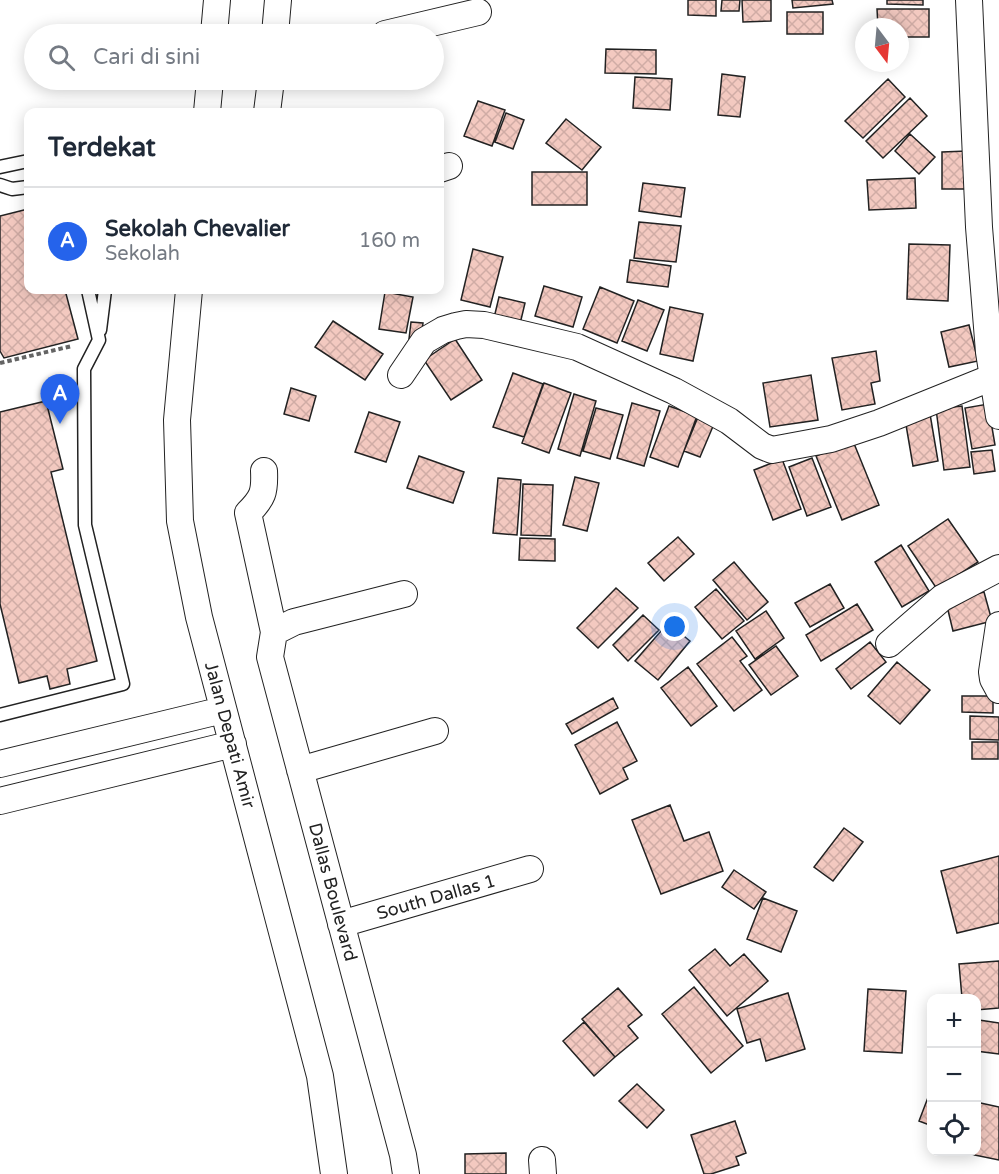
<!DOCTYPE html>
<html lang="id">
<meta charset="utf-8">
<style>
body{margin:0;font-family:"Varela Round",sans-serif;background:#f6f6f7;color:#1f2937}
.controls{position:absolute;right:18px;bottom:18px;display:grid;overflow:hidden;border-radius:12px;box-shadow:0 3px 15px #0003}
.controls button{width:54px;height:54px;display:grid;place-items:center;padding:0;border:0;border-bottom:2px solid #e0e1e3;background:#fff;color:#1f2937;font:30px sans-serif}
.compass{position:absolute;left:855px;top:18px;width:54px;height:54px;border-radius:50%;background:#fff;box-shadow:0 3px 15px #0003;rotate:164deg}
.you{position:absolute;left:675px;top:627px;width:21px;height:21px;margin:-15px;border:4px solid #fff;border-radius:50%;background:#1a73e8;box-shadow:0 0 0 9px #1a73e833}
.badge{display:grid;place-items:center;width:39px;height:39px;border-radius:50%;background:#2563eb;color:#fff;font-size:20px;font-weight:700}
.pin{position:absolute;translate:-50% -50px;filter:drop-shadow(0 2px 3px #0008)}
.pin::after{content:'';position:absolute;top:32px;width:21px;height:18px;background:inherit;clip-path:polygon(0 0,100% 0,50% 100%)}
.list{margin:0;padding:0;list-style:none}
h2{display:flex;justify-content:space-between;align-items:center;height:78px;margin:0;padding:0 24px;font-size:26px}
h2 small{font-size:20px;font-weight:400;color:#747a83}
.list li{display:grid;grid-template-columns:39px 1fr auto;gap:18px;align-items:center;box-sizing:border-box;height:108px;padding:0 24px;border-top:2px solid #e0e1e3}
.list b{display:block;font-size:22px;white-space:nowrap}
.list p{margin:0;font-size:20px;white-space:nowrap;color:#747a83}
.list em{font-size:20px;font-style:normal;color:#747a83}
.icon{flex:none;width:33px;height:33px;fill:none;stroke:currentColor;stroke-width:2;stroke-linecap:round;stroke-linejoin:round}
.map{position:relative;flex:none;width:999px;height:1174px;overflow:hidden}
.search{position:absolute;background:#fff;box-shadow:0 3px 15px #0003;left:24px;top:24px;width:420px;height:66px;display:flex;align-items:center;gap:15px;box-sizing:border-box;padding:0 21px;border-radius:33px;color:#747a83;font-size:22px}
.panel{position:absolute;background:#fff;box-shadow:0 3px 15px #0003;left:24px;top:108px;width:420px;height:186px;border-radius:12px}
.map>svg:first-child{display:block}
.building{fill:url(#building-cross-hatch);stroke:#222;stroke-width:1.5}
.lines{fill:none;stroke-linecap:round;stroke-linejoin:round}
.service-casing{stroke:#222;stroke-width:15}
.minor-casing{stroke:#222;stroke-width:28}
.path{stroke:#646464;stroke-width:4;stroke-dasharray:4.5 3;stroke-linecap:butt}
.service{stroke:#fff;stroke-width:12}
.minor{stroke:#fff;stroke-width:26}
.labels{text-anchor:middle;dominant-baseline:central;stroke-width:4.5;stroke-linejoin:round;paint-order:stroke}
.street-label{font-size:18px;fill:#222;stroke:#fff}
</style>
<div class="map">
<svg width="999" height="1174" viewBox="0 0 999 1174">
<defs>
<pattern id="building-cross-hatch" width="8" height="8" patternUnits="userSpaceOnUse" patternTransform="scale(1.5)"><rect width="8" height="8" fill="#f3c9c0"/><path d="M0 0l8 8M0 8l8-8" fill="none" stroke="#d0aca5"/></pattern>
</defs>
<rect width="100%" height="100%" fill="#fff"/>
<!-- building -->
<path class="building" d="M 688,0 L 716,0 L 716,16 L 688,15 Z
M 722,0 L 740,0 L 739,11 L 721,11 Z
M 742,0 L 771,0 L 771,21 L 743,22 Z
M 792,0 L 832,0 L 833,4 L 793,8 Z
M 887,0 L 923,0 L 923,5 L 887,4 Z
M 877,9 L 929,9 L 929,37 L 900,37 L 900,27 L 878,27 Z
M 787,12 L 823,12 L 823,34 L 787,34 Z
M 606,49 L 656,50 L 656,74 L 605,73 Z
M 722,74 L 745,77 L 740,117 L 718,115 Z
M 635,77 L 672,79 L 670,110 L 633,108 Z
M 888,79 L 905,97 L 863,138 L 845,121 Z
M 910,98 L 927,116 L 883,158 L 866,141 Z
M 478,101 L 505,110 L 492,146 L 464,136 Z
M 506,113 L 524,120 L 513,149 L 495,142 Z
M 566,119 L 601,147 L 582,170 L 546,143 Z
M 910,134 L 935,157 L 919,174 L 895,151 Z
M 967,151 L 967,189 L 942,189 L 942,152 Z
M 532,172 L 587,172 L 587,205 L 532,205 Z
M 915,178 L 916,208 L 869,210 L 867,180 Z
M 643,183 L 685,188 L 681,217 L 639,211 Z
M 28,209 L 28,290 L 65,290 L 78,339 L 4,358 L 0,351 L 0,216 Z
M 639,222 L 681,226 L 676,262 L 634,258 Z
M 909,244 L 950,245 L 948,301 L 907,299 Z
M 473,249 L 503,257 L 490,307 L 461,300 Z
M 630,260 L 671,266 L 668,287 L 627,282 Z
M 544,286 L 582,297 L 573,327 L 535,316 Z
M 600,287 L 634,301 L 617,343 L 583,329 Z
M 385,292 L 413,297 L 406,333 L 379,329 Z
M 499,297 L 525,303 L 520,324 L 494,318 Z
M 638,300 L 664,310 L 647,351 L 622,341 Z
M 670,307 L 703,314 L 693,361 L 660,354 Z
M 333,321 L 383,354 L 365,380 L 315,347 Z
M 411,322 L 423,323 L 421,340 L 409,339 Z
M 969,325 L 978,361 L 949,367 L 941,332 Z
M 455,339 L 482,380 L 451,400 L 424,360 Z
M 876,351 L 880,381 L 871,383 L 875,404 L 842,410 L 832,358 Z
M 513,373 L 543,384 L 524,437 L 493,427 Z
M 811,375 L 818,420 L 770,427 L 763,383 Z
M 544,383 L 571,393 L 549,453 L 522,443 Z
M 291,388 L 316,396 L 309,421 L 284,414 Z
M 574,394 L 596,401 L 580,456 L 558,449 Z
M 46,401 L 63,469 L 51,472 L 97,661 L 67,669 L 70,684 L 50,689 L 47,676 L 19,683 L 0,604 L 0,412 Z
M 632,403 L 660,411 L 644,466 L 617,458 Z
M 988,404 L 995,445 L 972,449 L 965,408 Z
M 669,406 L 697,416 L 678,467 L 650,457 Z
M 962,406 L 970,467 L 944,470 L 936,409 Z
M 596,408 L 623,415 L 610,459 L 583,451 Z
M 369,412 L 400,422 L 386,462 L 355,452 Z
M 930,414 L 938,461 L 913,466 L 905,419 Z
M 698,417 L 714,424 L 700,457 L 684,451 Z
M 853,441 L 879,505 L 842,520 L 816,456 Z
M 992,450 L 995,471 L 974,474 L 971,452 Z
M 419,456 L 464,472 L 453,503 L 407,488 Z
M 812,458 L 831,507 L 807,516 L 789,467 Z
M 782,459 L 801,509 L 773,520 L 754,470 Z
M 575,477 L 599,483 L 587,531 L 563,525 Z
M 498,478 L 521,480 L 517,535 L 493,533 Z
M 523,484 L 553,485 L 551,536 L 521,535 Z
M 948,519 L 978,562 L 937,589 L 908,546 Z
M 678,537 L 694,554 L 664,581 L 648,563 Z
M 520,538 L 555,539 L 555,561 L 519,560 Z
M 901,545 L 929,591 L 902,607 L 875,562 Z
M 734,562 L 768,602 L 747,620 L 713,580 Z
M 830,584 L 844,608 L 810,627 L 795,603 Z
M 616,588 L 638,608 L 598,648 L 577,628 Z
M 716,589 L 744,621 L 722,639 L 695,607 Z
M 984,592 L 992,621 L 953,631 L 946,602 Z
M 857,604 L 873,630 L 821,661 L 806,635 Z
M 766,611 L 784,638 L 755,659 L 736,631 Z
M 643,615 L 659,630 L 628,661 L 613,645 Z
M 668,623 L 690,641 L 658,680 L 635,661 Z
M 732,637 L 747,656 L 740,661 L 762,690 L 734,711 L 697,664 Z
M 870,642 L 886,662 L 851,689 L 836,669 Z
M 776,646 L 798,676 L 771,695 L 749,665 Z
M 897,662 L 930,690 L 900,724 L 868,696 Z
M 688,667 L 717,706 L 691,726 L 661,688 Z
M 962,696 L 993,696 L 993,713 L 962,712 Z
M 613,698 L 618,708 L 572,734 L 566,724 Z
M 970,716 L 999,717 L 999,740 L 970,739 Z
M 617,722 L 637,761 L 623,768 L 628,779 L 600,794 L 575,745 Z
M 972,742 L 998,742 L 998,759 L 972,759 Z
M 670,805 L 684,841 L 709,832 L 723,871 L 661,894 L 632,820 Z
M 844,828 L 863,842 L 833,881 L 814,867 Z
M 999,856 L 999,923 L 957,933 L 941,871 Z
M 734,870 L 766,892 L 754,909 L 722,887 Z
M 763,898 L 797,911 L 781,952 L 747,939 Z
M 715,949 L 730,966 L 744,954 L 768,981 L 727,1016 L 689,970 Z
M 999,961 L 999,1008 L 976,1010 L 976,998 L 962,998 L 959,964 Z
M 694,987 L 743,1046 L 711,1073 L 662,1014 Z
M 618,988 L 642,1015 L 628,1026 L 638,1038 L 615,1057 L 582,1019 Z
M 868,989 L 906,991 L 902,1053 L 864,1051 Z
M 788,993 L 805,1049 L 766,1061 L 760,1039 L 747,1043 L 737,1009 Z
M 979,1020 L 999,1023 L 999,1054 L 976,1051 Z
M 584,1022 L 615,1057 L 594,1076 L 563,1041 Z
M 637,1084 L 664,1110 L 647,1128 L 619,1101 Z
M 932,1087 L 932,1126 L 919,1121 Z
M 976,1102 L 999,1107 L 999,1160 L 960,1152 L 976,1152 Z
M 735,1121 L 746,1153 L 736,1157 L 739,1165 L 711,1174 L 704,1174 L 691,1135 Z
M 506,1153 L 506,1174 L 465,1174 L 465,1154 Z"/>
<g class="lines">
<!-- service casing -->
<g class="service-casing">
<path id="service" d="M 0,167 L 28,161
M 0,185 L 12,189 L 28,187
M 100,330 L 105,290
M 0,715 L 123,684 L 85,525 L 84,369 L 99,340 L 88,290"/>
</g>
<!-- minor casing -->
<g class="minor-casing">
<path id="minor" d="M 969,0 L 979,227 L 989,352 L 999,416
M 214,34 L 217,0
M 275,34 L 278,0
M 385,34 L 478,12
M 207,112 L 210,80
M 267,112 L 271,80
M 440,169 L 449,166
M 189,290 L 177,420 L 180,521 L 199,617 L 320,1076 L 334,1174
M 401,375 L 424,341 L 443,330 L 456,326 L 466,324 L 484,325 L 577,347 L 674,391 L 729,421 L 762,446 L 772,450 L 831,439 L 879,423 L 993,377
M 264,471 C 265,492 263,498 248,513 L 274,632
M 404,594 L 294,622 L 274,632 L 270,657 L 403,1155 L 406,1174
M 999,625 L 992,672 L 993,679 L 999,690
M 889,644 L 942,598 L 999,568
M 0,764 L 223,710
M 300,770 L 435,731
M 0,801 L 233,744
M 341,924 L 530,869
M 542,1160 L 543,1174"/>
</g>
<!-- path -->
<path class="path" d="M 0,363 L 72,346"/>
<!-- service -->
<use href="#service" class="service"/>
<!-- minor -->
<use href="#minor" class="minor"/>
</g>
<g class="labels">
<!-- street labels -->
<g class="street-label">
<text transform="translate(230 735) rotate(75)">Jalan Depati Amir</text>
<text transform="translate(333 892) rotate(75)">Dallas Boulevard</text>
<text transform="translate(436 897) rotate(-16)">South Dallas 1</text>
</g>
</g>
</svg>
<div class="controls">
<button>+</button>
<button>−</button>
<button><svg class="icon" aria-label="locate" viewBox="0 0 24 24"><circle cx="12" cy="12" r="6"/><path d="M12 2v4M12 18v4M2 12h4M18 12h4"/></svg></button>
</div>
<svg class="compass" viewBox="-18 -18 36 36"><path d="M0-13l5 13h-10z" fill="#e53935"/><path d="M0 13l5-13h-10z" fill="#747a83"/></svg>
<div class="you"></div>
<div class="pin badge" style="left:60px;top:424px">A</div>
<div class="search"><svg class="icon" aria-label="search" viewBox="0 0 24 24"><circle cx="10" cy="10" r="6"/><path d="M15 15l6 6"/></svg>Cari di sini</div>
<section class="panel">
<h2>Terdekat<small></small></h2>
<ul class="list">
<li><span class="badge">A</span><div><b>Sekolah Chevalier</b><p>Sekolah</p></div><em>160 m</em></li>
</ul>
</section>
</div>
